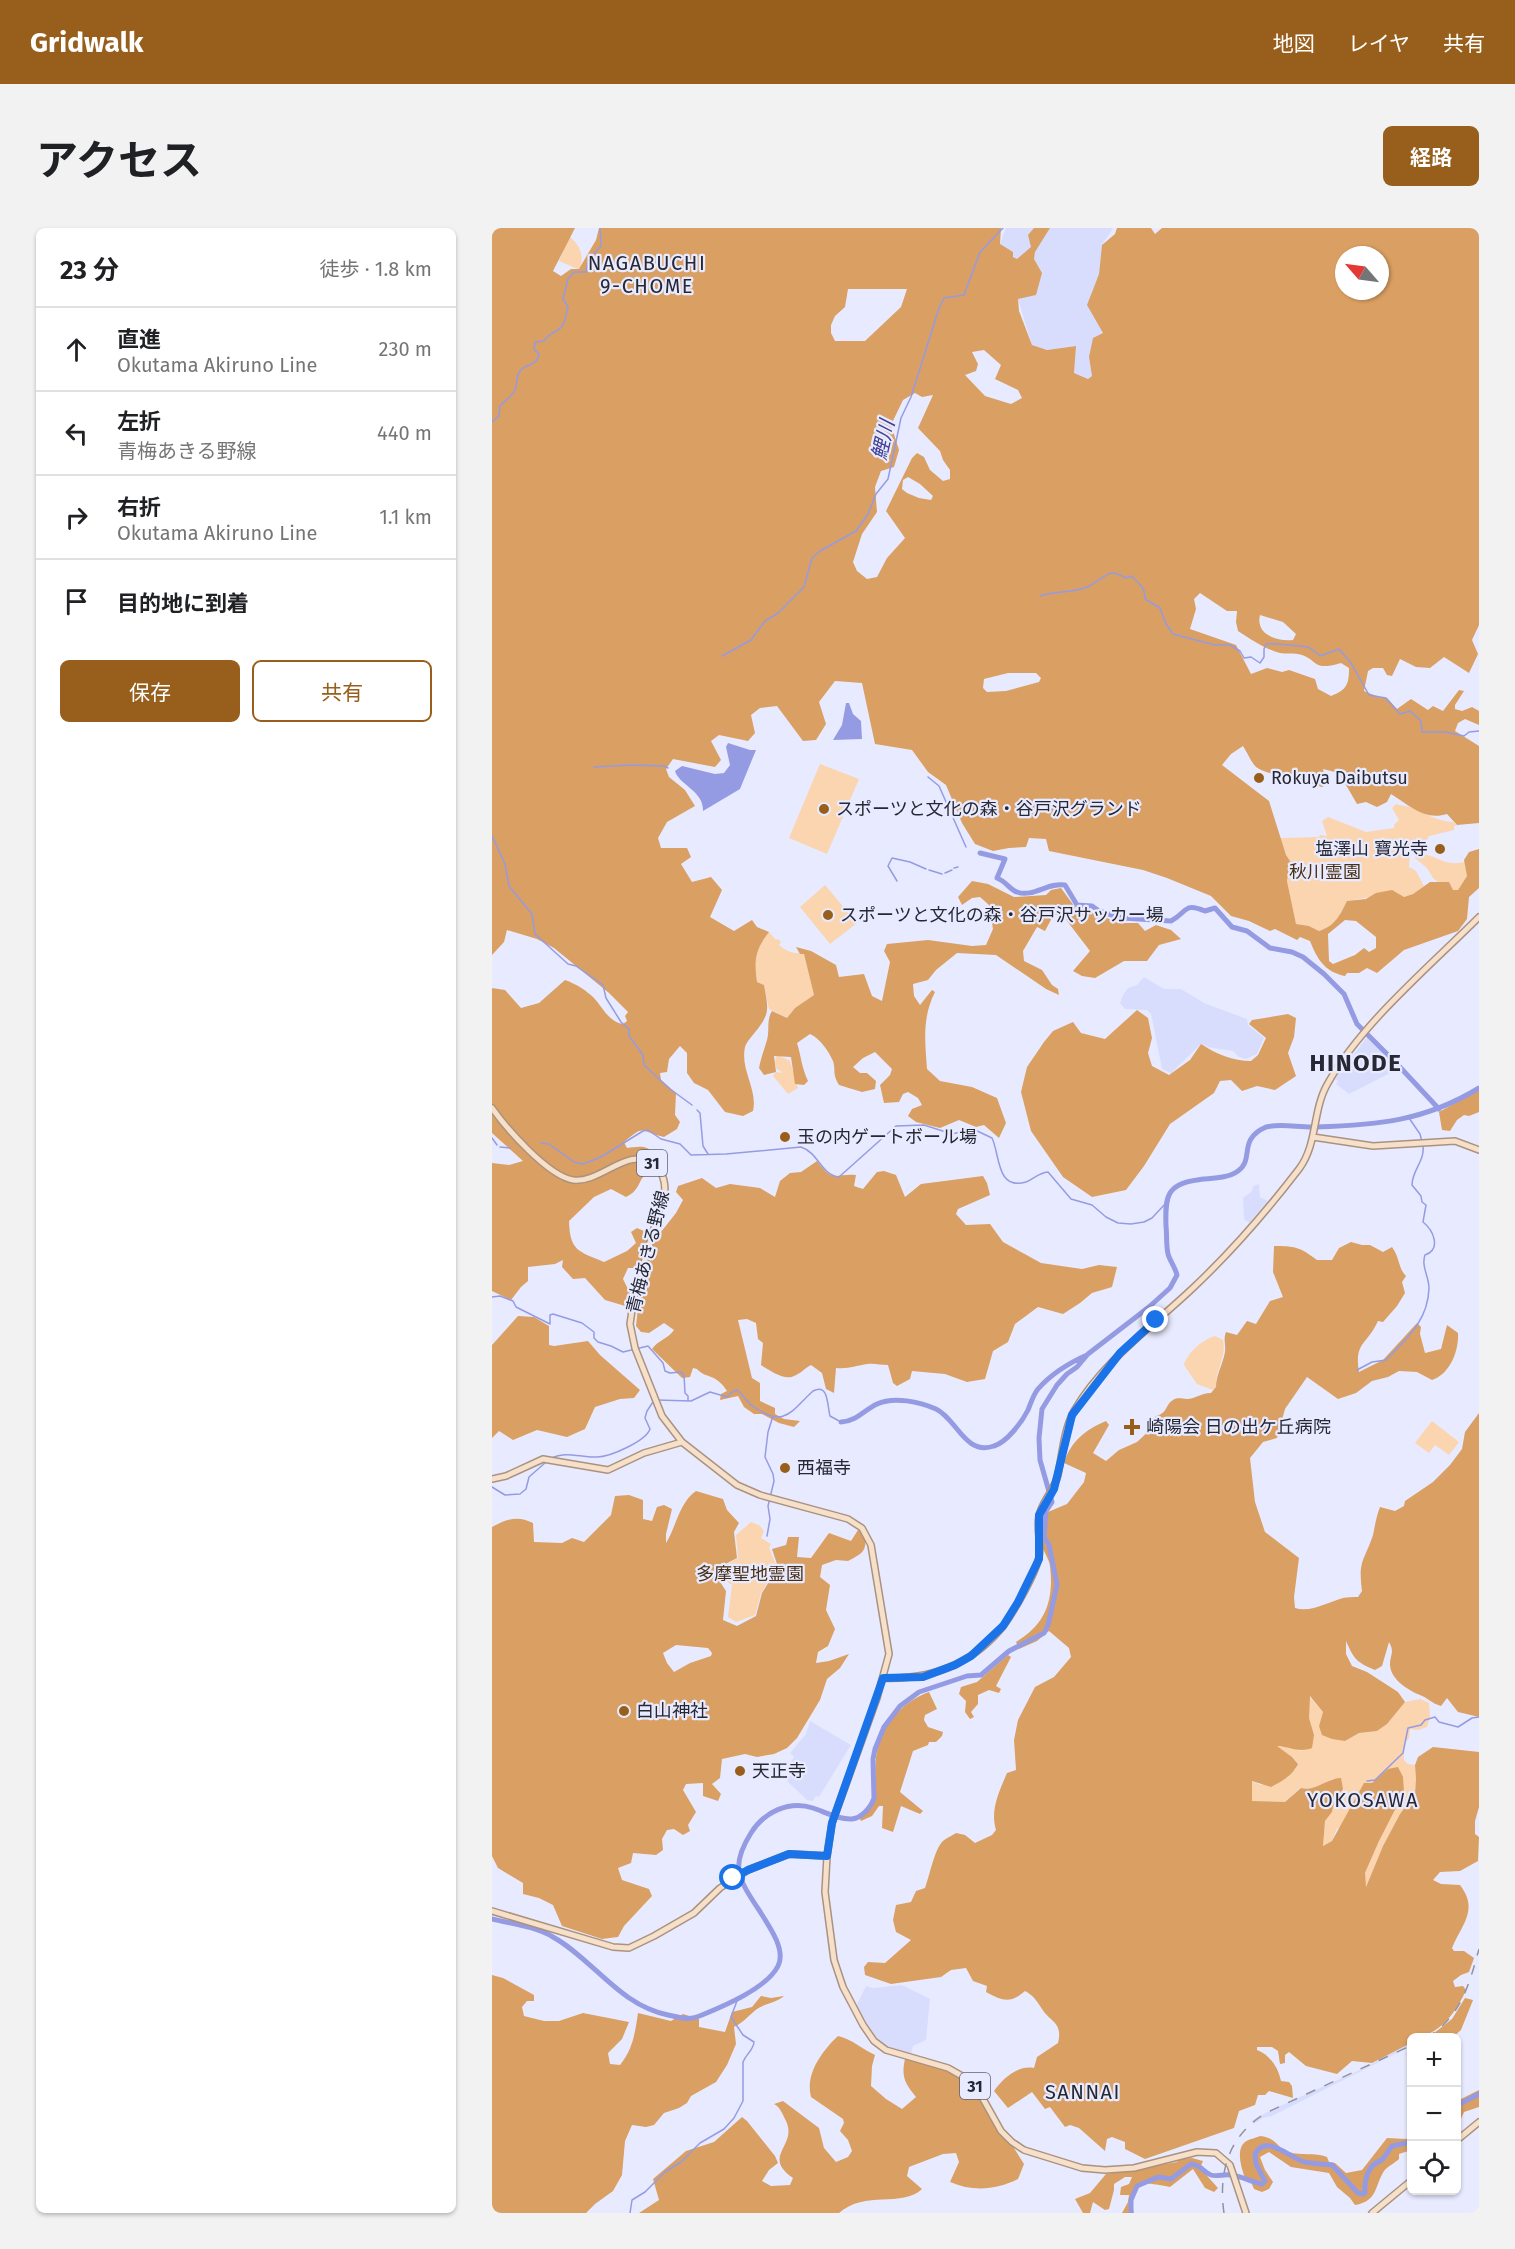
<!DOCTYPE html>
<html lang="ja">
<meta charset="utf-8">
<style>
body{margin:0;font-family:"Fira Sans","Noto Sans JP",sans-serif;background:#f2f2f2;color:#202124}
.controls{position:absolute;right:18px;bottom:18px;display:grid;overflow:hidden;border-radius:9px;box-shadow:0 2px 4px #0004}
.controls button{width:54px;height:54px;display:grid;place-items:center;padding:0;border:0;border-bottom:2px solid #e0e0e0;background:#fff;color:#202124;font:30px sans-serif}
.compass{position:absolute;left:843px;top:18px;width:54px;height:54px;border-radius:50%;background:#fff;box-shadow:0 2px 4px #0004;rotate:298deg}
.stop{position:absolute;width:18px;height:18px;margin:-14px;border:4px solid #1a73e8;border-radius:50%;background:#fff}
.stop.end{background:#1a73e8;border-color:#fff;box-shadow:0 2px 6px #0008}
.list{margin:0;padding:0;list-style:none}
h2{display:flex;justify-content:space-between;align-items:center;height:78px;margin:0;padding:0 24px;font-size:26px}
h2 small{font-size:20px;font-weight:400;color:#757577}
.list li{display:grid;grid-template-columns:39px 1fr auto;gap:18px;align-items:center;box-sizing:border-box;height:84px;padding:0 24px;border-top:2px solid #e0e0e0}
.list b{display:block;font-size:22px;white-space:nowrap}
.list p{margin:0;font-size:20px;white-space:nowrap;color:#757577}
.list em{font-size:20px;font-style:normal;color:#757577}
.actions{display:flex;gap:12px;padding:18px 24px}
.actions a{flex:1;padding:14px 0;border:2px solid #985f1c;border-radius:9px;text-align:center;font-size:21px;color:#985f1c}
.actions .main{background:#985f1c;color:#fff}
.icon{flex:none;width:33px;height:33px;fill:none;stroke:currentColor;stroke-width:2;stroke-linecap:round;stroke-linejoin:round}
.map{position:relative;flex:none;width:987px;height:1985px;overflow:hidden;border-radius:9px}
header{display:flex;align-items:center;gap:36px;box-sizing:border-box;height:84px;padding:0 30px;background:#985f1c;color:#fff}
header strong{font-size:28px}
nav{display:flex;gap:33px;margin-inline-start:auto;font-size:21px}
.intro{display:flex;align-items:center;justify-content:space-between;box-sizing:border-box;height:144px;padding:0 36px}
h1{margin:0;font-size:42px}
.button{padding:15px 27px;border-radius:9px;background:#985f1c;color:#fff;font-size:21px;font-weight:700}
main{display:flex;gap:36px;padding:0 36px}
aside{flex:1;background:#fff;border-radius:9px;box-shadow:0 2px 4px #0004}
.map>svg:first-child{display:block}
.built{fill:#d9ddfd}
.green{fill:#fbd4b0}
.forest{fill:#da9f62;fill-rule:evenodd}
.water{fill:#959be3}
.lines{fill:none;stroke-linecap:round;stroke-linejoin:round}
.stream{stroke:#959be3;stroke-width:1.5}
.river{stroke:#959be3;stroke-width:5}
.major-casing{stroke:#aa927f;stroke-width:8}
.major{stroke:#f7e0ca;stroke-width:5}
.rail{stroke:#9092a2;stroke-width:1.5;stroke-dasharray:10 10;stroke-linecap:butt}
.route{stroke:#1a73e8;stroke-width:8}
.poi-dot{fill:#985f1c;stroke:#e8ebff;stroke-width:2}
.labels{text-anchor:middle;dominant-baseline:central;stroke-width:4.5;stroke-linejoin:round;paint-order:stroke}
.shield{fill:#e8ebff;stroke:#616271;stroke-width:1.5}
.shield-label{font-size:16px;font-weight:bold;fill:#272834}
.poi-label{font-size:18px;fill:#272834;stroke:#e8ebff;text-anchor:start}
.park-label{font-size:18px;fill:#482f15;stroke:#e8ebff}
.street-label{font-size:18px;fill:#272834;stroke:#e8ebff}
.neighbourhood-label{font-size:20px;letter-spacing:1.5px;fill:#272834;stroke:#e8ebff}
.water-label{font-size:20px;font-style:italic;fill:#434196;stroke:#e8ebff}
.district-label{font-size:24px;font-weight:bold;letter-spacing:1.5px;fill:#272834;stroke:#e8ebff}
</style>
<header>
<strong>Gridwalk</strong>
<nav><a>地図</a><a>レイヤ</a><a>共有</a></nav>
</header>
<div class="intro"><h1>アクセス</h1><a class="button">経路</a></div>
<main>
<aside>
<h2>23 分<small>徒歩 · 1.8 km</small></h2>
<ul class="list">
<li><svg class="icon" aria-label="ahead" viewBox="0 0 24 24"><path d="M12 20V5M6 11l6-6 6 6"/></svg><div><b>直進</b><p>Okutama Akiruno Line</p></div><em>230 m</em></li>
<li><svg class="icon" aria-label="left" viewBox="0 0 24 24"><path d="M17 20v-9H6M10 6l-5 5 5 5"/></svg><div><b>左折</b><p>青梅あきる野線</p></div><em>440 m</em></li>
<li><svg class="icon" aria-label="right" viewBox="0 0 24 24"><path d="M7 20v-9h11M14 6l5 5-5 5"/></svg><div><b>右折</b><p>Okutama Akiruno Line</p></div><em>1.1 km</em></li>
<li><svg class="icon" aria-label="arrive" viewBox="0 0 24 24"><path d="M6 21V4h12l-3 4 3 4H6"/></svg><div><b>目的地に到着</b></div></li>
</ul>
<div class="actions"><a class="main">保存</a><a>共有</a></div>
</aside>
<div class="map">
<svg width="987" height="1985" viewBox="0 0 987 1985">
<rect width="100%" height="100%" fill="#e8ebff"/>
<!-- built -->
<path class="built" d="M 514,0 L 542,0 L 543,23 L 558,0 L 621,0 L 610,17 L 607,46 L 599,66 L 611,106 L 597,129 L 600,148 L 596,151 L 582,145 L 583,118 L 555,122 L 540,117 L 526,71 L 533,24 L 525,32 L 508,16 Z
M 652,749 L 672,761 L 689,761 L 712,775 L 755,791 L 756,797 L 772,810 L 765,826 L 754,831 L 747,829 L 741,823 L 716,819 L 709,816 L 679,845 L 670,841 L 659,786 L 655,782 L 633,781 L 628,775 L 631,767 L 636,760 L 645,757 Z
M 875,809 L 908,840 L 857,866 L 844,856 L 846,853 L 843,851 Z
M 767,956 L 768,969 L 776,973 L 757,995 L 752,991 L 751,970 L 760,963 L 761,958 Z
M 318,1493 L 359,1517 L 327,1569 L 324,1568 L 321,1573 L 315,1572 L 295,1553 L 303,1540 L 298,1535 L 302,1529 L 298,1525 L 314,1506 Z
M 410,1757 L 438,1771 L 434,1812 L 421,1818 L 419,1826 L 392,1817 L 385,1811 L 364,1778 L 374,1758 L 381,1760 Z
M 919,1815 L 919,1818 L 780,1888 L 771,1890 L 762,1896 L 759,1893 L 777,1883 L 872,1840 Z"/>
<!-- green -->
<path class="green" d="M 77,8 C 89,18 92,28 88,42 L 67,33 Z
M 328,536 L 367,551 L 335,626 L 297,610 Z
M 904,576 C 910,578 918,578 923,581 C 936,587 946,593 961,594 L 965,598 L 962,598 L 962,602 L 937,608 L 932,617 L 922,616 L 918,624 L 917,639 L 924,643 L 932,658 L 921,666 L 912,669 L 903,665 L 855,673 C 848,687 843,698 827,703 L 817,698 L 804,696 L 795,653 L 798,633 L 794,627 L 788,610 L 827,609 L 828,607 L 835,608 L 830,593 L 836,589 L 874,604 L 902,600 L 902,597 L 907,592 L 900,580 Z
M 923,625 C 946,626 950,639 973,634 L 975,648 L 966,662 L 961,662 L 957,654 L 947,655 L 941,650 L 935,640 L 923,630 Z
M 333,657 L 365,695 L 338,716 L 308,679 Z
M 277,704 L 284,712 L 286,711 L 289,714 L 287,717 C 295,724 302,726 312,725 L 322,767 L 303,780 L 295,790 L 277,781 L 272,757 L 265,754 C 262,732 263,722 277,704 Z
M 285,827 L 298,833 L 306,860 L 296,866 L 281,848 L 284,844 L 291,845 L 284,840 L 283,834 Z
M 723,1108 L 731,1112 C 735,1129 723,1142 724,1159 L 721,1162 L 705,1156 L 692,1137 C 696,1124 710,1112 723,1108 Z
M 940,1193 L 967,1214 L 957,1227 L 943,1217 L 937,1225 L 923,1215 Z
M 259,1294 L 267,1297 L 272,1303 L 269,1310 L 279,1316 L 277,1320 L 285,1339 L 269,1365 L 263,1387 L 244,1394 L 236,1389 L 240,1357 L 227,1348 L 230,1340 L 246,1330 L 244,1307 Z
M 817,1468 L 831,1484 L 827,1498 L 853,1513 L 867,1505 L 885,1503 L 895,1496 L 913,1474 L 928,1471 L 937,1475 L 938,1489 L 935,1499 L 926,1502 L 918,1501 L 917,1510 L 912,1516 L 912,1532 L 916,1536 L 923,1537 L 924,1551 L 923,1566 L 908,1586 L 891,1618 L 873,1661 L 873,1645 L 887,1613 L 845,1600 L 840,1613 L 831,1618 L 833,1593 L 840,1584 L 842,1575 L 847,1571 L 841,1550 C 833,1558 820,1562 808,1560 L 793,1574 L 760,1573 L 759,1553 L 769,1557 L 803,1542 L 806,1535 L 800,1529 L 784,1518 L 796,1519 L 810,1523 L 822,1507 L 817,1490 Z"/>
<!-- forest -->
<path class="forest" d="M 0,0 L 83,0 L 61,43 L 69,48 L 79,41 L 87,41 L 104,12 L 107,0 L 509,0 L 508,16 L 521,24 L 521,29 L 525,31 L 539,19 L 536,7 L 542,0 L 558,0 L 543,24 L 542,31 L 550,45 L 544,67 L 526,71 L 527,83 L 540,117 L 555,122 L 584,118 L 582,145 L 596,151 L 600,148 L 597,129 L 601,110 L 611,105 L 595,77 L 607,46 L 610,17 L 623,6 L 625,0 L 659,0 L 663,6 L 670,0 L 987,0 L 987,397 L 980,412 L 986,426 L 977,445 L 952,429 L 938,440 L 924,439 L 908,431 L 900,448 L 895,447 L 891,440 L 881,440 L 876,443 L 872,463 L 889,470 L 895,470 L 905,481 L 919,471 L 936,482 L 941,478 L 951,483 L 967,462 L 972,463 L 963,477 L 963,481 L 970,483 L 980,479 L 987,483 L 987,497 L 973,491 L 966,495 L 963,503 L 987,518 L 987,595 L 965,597 L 955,586 C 933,593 918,578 899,566 L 895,574 L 885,579 L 874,574 L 865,576 L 847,545 L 831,541 L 834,557 L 830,559 C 815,553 774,547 764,539 C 759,534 755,524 751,518 L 739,526 L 730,537 L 777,573 L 794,627 L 798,633 L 795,653 L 804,696 L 817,698 L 827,703 C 843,698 848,687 855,673 L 874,671 L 884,665 L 900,662 L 912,669 L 921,666 L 938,654 L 957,654 L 961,662 L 966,662 L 975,648 L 972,632 L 977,624 L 987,621 L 987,660 L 977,669 L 975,691 L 966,703 L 912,722 L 885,745 L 875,740 L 867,745 L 855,745 L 853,748 C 833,744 825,731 818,713 L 808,709 L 805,712 L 783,701 L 778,703 L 757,693 L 739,688 L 719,668 L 675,650 L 651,642 L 557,623 L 554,611 L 537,610 L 534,619 L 517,620 L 501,623 L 483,616 L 470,595 L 454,557 L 436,544 L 420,522 L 383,516 L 370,455 L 343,453 L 327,474 L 334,496 L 324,512 L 311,513 L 285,478 L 268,480 L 259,487 L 263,505 L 256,513 L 227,507 L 219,513 L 229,532 L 223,539 L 181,531 L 174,541 L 177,549 L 193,562 L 203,578 L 175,594 L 166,610 L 169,620 L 195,620 L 199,629 L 189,636 L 200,654 L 219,649 L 230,662 L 218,689 L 242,703 L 260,692 L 265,699 L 277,704 C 263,722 262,732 265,754 L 272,757 C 277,784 278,786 260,808 C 257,812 254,815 253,819 C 248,842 266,861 261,883 L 251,888 L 233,884 L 216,862 L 202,855 L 195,845 L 195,825 L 188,818 L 177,831 L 175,844 L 168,845 L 169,852 L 184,865 L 183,887 L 188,894 L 185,901 L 172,909 C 146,903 154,896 132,914 L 135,920 C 145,919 155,916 162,926 L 159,943 C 145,949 150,962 134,969 L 119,961 L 102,969 L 77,993 C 78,1023 86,1023 112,1034 L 135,1023 L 144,1015 L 139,1004 L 145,1000 L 165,1009 L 184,985 L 191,972 L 184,964 L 186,958 L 210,950 L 224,960 L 238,956 L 268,960 L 283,969 L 288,953 L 298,945 L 309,944 L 325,933 C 342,956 343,945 364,947 L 362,958 L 371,961 L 385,944 L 392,943 L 404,947 L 413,969 L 429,956 L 491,948 L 495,955 L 498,967 L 466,981 L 464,986 L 474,997 L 498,996 L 511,1014 L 549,1035 L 590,1041 L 607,1037 L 625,1039 L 620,1059 L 600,1065 L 588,1075 L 571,1086 L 546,1079 L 523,1096 L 516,1114 L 501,1123 L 493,1151 L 475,1154 L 453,1146 L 420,1143 L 418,1151 L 405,1158 L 401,1155 L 396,1137 C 389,1137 382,1135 375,1136 C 362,1138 358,1141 344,1140 L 342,1165 L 334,1161 L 330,1145 L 319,1137 C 313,1140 308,1146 302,1148 C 293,1153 277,1142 269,1137 L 271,1115 L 266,1111 L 264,1095 L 255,1091 L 246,1092 L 260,1150 L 268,1155 L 268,1173 L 283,1180 L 283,1186 L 292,1191 L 308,1193 L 302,1199 L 287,1195 L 270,1186 L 262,1186 L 252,1179 L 246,1168 L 228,1172 L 229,1166 L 235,1163 C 224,1145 214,1151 205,1141 L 201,1140 L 198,1149 L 190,1150 L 160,1121 C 166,1112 176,1111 182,1102 L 172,1095 L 157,1105 L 149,1104 L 144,1098 L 147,1071 L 153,1061 L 150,1057 L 151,1050 L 142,1040 L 136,1040 L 131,1051 L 139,1067 L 133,1078 L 113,1072 L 93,1050 L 81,1051 L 70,1039 L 71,1032 L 63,1036 L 36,1039 L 36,1053 L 29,1059 L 19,1072 L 0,1063 L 0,935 L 17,937 L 31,933 L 0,905 L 0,760 L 13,762 L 29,780 L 47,775 L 73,752 C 84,756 94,762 102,770 C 111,780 117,794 131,796 L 135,793 L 133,788 L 136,784 L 117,765 L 62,720 L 45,711 L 15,702 L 12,714 L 0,727 ZM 852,27 L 888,27 L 888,63 L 852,63 ZM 356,61 L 415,61 L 409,79 L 373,113 L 343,113 L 339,105 L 339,97 L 343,88 L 353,79 ZM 492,122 L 509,137 L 503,151 L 526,162 L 530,170 L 519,176 L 493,168 L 473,147 L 484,143 L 486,136 L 480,124 ZM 423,165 L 430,169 L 441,167 L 426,200 L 448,223 L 451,232 L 458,242 L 458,251 L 451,253 L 438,242 L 432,229 L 425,225 L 420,230 L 394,283 L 413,310 L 395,330 L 385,349 L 375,351 L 365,343 L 361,334 L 370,306 L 385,284 L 383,259 L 389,243 L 402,239 L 407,222 L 399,197 L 411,172 ZM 416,249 L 428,256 L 441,268 L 439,272 L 427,270 L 415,265 L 410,261 L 411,252 ZM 708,365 L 735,383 L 745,383 L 744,394 L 746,403 C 758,411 773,421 788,425 C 794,426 800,425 806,426 C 828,431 818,444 849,435 L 857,440 C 857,456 855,462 839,468 L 826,461 L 823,451 L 797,442 L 790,444 L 775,440 L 759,446 L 744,417 L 698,401 L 704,381 L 702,371 ZM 768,387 L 791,394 L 804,406 L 801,412 C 786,414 763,407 768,387 ZM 516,445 L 544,445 L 549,450 L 547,454 L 514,463 L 495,464 L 491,460 L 492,451 ZM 853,692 L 864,693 L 884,709 L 884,720 L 877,724 L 872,720 L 863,727 L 841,736 L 837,733 L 836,706 Z
M 480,653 L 496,656 L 522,669 L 554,667 L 559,662 L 569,660 L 585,682 L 604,685 L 626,695 L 646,695 L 653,703 L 664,697 L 679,702 L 689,711 L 667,717 L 655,733 L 632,733 L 603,750 L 590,748 L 581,743 L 598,723 L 572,689 L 562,686 L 553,703 L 545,699 L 531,723 L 532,733 L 550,742 L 560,757 L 566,761 L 567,767 L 554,761 L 504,727 L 465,725 L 444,742 L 436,752 L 421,756 L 422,768 L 428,777 L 440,762 L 443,764 C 430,790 433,813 435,841 L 448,853 L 480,859 L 505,870 L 514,895 L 507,910 L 492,897 L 484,899 L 467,892 L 448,900 L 424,894 L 416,888 L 420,881 L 430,877 L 426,870 L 416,864 L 411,866 L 407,874 L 392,875 L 388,857 L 398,847 L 400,841 L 383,824 L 371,830 L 361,839 L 368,845 L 375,845 L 384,853 L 383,861 L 370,864 L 347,857 C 340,845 344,843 341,833 C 337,824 328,810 318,806 L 305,815 C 309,828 310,841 316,853 L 312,857 L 303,856 L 299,829 L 282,828 L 284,844 L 272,847 L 267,840 C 269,830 272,822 275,812 C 278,801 274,793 280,783 L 295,790 L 303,780 L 322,767 L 312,726 L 308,726 L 304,719 L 319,723 L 344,737 L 347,749 L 372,746 L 380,768 L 390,773 L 398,734 L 392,723 L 395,716 L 436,712 L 480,718 L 494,717 L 501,701 L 497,677 L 488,669 L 480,670 L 470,677 L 466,669 Z
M 645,782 L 656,790 L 660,810 L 656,825 L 660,838 L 677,847 L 698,832 L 709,816 C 724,826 741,833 759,833 L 766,827 L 774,810 L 757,796 L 760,792 L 796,786 L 804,790 L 802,809 L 796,825 L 804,848 L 783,862 L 765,858 L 750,863 L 739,852 L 728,853 L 722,865 L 678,896 L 652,938 L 634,962 L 600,969 L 571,949 L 539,903 L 529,864 L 535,839 L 552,814 L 561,803 L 581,794 L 589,805 L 613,811 Z
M 987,862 L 987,884 L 977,888 L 972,887 L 965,892 L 958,903 L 950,902 L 947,884 Z
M 859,1014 L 870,1017 L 878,1017 L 891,1024 L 900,1019 C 908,1030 906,1040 914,1048 L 910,1054 L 913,1065 L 905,1078 L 891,1094 L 886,1093 C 875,1117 862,1114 867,1144 L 891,1132 L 925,1095 L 929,1099 L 928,1106 L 933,1125 L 949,1121 L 955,1097 L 966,1105 C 967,1123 958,1146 940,1152 L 925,1144 L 907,1143 L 896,1149 L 880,1153 L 864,1165 L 846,1171 L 815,1149 L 793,1181 L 785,1210 L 771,1214 L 758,1230 L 763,1274 L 773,1304 L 807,1330 L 802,1369 L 803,1380 C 819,1385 836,1374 851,1370 C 855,1369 861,1369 866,1369 L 870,1363 C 866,1332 872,1334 881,1307 C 883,1298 884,1289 888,1279 L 903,1283 L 912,1278 L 913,1273 L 941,1254 L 958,1237 L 970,1221 L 973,1204 L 987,1185 L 987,1489 L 966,1484 L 955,1470 L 949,1478 C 939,1475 936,1470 928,1467 C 916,1462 899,1452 898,1437 C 898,1426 903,1425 897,1414 L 890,1438 L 883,1442 C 864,1434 862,1431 854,1413 L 854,1426 L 860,1438 L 875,1444 L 906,1464 L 913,1474 L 895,1496 L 885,1503 L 867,1505 L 853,1513 L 840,1511 L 830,1507 L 827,1498 L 831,1484 L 818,1468 L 817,1490 L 822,1507 L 820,1520 C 806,1525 800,1519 785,1518 L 800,1529 L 806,1536 C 800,1548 790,1553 779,1559 L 760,1553 L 760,1573 L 793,1574 L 809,1560 C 824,1564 835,1550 849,1550 L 851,1561 L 842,1575 L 840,1584 L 833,1593 L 831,1618 L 840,1613 L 872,1555 L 880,1555 L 896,1541 L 906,1539 L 911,1549 L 912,1564 L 887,1613 L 873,1645 L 874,1659 L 891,1618 L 908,1586 L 923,1566 L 924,1551 L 923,1537 L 926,1529 L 941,1519 L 987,1524 L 987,1579 L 983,1593 L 983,1606 L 987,1609 L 986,1633 L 968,1643 L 948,1644 L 941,1652 L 949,1656 L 968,1657 C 987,1682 970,1696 960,1720 L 962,1723 L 972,1723 L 982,1730 L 977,1744 L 969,1747 L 961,1753 L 963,1759 L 971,1758 L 974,1762 C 964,1785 946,1809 920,1810 L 919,1815 L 880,1835 L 860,1833 L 845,1846 L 814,1838 L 797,1824 L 793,1827 L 793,1835 L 788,1836 L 786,1823 L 780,1819 L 765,1819 L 765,1822 C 778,1827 786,1839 789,1853 L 797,1854 L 800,1858 L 801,1870 L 777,1863 L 773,1867 L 766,1867 L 763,1877 L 747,1883 L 742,1900 L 653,1931 L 633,1921 L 633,1914 L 620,1909 L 615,1911 L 613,1923 L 587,1900 L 578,1897 L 573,1899 L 558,1879 L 553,1881 L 540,1864 L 516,1880 L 502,1863 C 511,1850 526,1837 542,1840 L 545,1829 L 566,1815 C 571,1794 559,1795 550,1781 C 544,1772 542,1768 533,1763 C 518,1776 511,1773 494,1764 L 495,1758 L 481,1753 L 474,1740 L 459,1742 L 449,1749 L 399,1756 L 373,1747 L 372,1739 L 376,1734 L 393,1735 L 419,1712 L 404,1704 L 401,1692 L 404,1677 L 419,1674 L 424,1663 L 433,1660 C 438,1647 442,1622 451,1613 C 454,1610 460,1608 464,1605 L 473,1607 L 483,1615 L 500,1607 L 504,1602 C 498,1582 507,1564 515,1545 L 524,1542 L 522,1512 L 526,1492 L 543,1459 L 562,1449 L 579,1429 L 577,1420 L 557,1403 L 545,1413 L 527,1421 L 524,1414 C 554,1396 562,1372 558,1338 C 557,1330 551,1324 550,1316 C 549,1307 555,1293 556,1284 L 575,1276 L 592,1254 L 594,1245 L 572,1235 C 579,1213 593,1202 614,1193 L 617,1197 L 601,1225 L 614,1233 L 627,1222 L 645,1214 L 660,1200 L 659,1195 L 664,1188 C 676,1185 673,1177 681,1172 C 686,1169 690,1171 695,1171 C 704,1171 708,1165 719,1165 L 724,1159 C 724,1147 731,1136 733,1124 C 734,1116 731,1112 734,1104 L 745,1107 L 755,1093 L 764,1096 L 778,1073 L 791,1069 L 781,1044 L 782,1018 C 803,1018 808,1019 825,1032 L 840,1032 L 847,1020 Z
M 26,1088 L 42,1089 L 57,1098 L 57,1117 L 62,1118 L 96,1113 L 108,1127 L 148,1162 L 142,1170 L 128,1171 L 103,1179 L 93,1201 L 75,1209 L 45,1202 L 21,1212 L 7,1203 L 0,1210 L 0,1117 Z
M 204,1263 L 231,1271 L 235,1282 L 247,1295 L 242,1304 L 245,1330 L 226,1340 L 225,1349 L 234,1363 L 231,1392 L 245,1398 L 264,1388 L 270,1365 L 286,1339 L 280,1321 L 294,1317 L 296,1309 L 307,1309 L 305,1329 L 319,1330 L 337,1305 L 359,1313 L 366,1302 L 373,1306 C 375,1324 371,1325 356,1333 L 344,1332 L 330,1337 L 328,1349 L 338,1357 L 334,1382 L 343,1401 L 336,1418 L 326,1424 L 324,1435 L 337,1433 L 357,1426 L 348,1440 L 335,1451 L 328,1472 L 305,1510 L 295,1520 L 282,1526 L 265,1529 L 253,1526 L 230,1531 L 228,1550 L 220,1556 L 229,1566 L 226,1573 L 211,1568 L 211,1555 L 194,1556 L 191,1562 L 204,1584 L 196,1597 L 198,1603 L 191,1607 L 182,1601 L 175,1602 L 170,1611 L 171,1622 L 164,1627 L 141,1625 L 139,1635 L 126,1640 L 130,1652 L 157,1661 L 160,1668 L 132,1698 L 126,1709 L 110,1711 L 70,1698 L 61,1677 L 47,1670 L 31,1666 L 31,1655 L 6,1640 L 0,1628 L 0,1299 C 14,1291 26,1287 41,1295 L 42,1314 L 70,1315 L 80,1310 L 92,1314 L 119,1287 L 123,1268 L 137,1267 L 151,1272 L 151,1291 L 160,1293 L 165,1279 L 172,1277 L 180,1281 L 174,1306 L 174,1315 C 185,1297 187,1275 204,1263 ZM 184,1417 L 216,1420 L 220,1425 L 219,1428 L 198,1435 L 182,1444 L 175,1435 L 171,1425 Z
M 516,1427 L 519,1429 L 504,1458 L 509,1461 L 507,1465 L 497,1462 L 486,1467 L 486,1476 L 479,1484 L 482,1489 L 478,1491 L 473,1484 L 474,1473 L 467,1466 L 469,1459 L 485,1454 Z
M 437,1464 L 445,1481 L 433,1487 L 432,1492 L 436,1499 L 451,1504 L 450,1508 L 444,1514 L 437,1514 L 436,1517 L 421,1523 L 408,1564 L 431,1583 L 428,1586 L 409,1578 L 401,1604 L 390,1600 L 391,1578 L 387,1578 L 380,1588 L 369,1593 L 368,1591 C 391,1567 381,1559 384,1530 C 387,1499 409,1474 437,1464 Z
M 0,1747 L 11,1750 L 42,1767 L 42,1773 L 35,1773 L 30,1779 L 32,1788 L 52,1793 L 67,1793 L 91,1785 L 137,1794 L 130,1811 L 116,1825 L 118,1836 L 128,1837 C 141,1821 143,1805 146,1785 L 179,1793 L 191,1786 L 207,1791 L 207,1799 L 233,1804 L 240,1784 L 260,1779 L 269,1768 L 279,1770 L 292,1768 C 284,1775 274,1775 265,1781 C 257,1787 252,1794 242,1799 L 244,1816 L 235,1837 L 224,1854 L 199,1868 L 195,1875 L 187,1880 L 172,1885 L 162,1897 L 154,1899 L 140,1897 L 133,1913 L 130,1947 L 121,1963 L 103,1976 L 94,1985 L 0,1985 Z
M 973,1770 L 981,1772 L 969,1802 L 961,1809 L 937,1809 L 960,1791 Z
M 346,1808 C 360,1811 370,1821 383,1827 L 380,1838 L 379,1858 L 394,1871 L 410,1881 L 424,1869 C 413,1855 409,1849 413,1831 L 452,1842 L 470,1851 L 483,1861 L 510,1908 L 520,1917 L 532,1936 L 526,1951 C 504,1962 481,1964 458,1954 L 467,1934 L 464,1925 L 451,1926 L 417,1939 L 415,1948 L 430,1961 C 410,1980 373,1962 347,1985 L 147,1985 L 167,1972 L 161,1951 L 194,1923 L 222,1914 L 250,1889 L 255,1893 L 283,1928 L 286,1935 L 277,1942 L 270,1953 L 279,1958 L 298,1957 L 301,1950 C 268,1927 308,1918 293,1891 C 290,1885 288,1879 282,1876 L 291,1873 L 327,1900 L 332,1920 L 344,1934 L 356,1929 L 360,1923 L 356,1912 L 348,1903 L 352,1895 L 351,1891 L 319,1869 C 313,1846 330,1823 346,1808 Z
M 987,1862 L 987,1879 L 972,1884 L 965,1900 L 965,1873 Z
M 768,1908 C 786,1910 784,1920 797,1924 C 809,1928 823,1924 835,1929 L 837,1934 L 843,1935 L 854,1945 L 870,1942 L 895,1910 L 914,1911 L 919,1908 L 919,1922 L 907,1926 L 907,1931 C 903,1935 896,1938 892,1943 C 882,1959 886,1973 863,1977 L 858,1970 L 845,1959 L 837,1945 L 799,1939 L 777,1924 L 768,1929 L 773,1942 L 781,1954 L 777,1961 L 770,1964 L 762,1961 L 759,1954 L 754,1953 C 750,1942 743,1922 753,1914 C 757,1911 764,1910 768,1908 Z
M 700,1930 L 711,1933 L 708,1940 L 726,1960 L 722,1964 L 713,1960 L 701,1941 L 678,1959 C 671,1958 660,1955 653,1956 C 641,1959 639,1976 642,1985 L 630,1985 L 636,1974 L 637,1967 L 628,1967 L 629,1959 L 637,1956 L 640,1949 L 633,1949 L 622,1956 L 622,1962 L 617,1981 L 613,1982 L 601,1974 L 598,1985 L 591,1985 L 583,1971 L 598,1965 L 614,1946 L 685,1934 L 687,1931 Z"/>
<!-- water -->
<path class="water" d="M 354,475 L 357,475 L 361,486 L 369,493 L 370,511 L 341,512 L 350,497 Z
M 236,515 L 258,522 L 264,522 L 248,561 L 211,583 C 212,563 187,557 183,543 L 190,538 L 223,546 L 232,545 L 238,537 L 234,519 Z"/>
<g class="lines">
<!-- stream -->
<path class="stream" d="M 0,194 L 7,188 L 8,178 C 11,174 20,168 22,164 C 27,156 22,148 30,141 C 37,135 45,138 47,126 L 42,121 L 43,114 L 52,113 C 56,105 65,105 70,98 C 74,93 74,85 76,79 L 71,71 L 76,51 L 82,44 L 94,44 L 96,32 L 109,18 L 108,0
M 548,368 C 564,363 580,365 595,359 C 602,356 615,345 620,345 C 625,345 630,348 634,350 L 639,348 C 647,355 653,359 653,371 L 668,380 L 673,394 L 681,406 L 723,417 L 738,417 L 748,423 L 752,430 L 759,429 L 768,435 L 772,429 L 772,421 L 774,416 C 777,415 811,418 815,419 C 820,420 824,425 828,428 L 847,421 L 859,435 L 877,467 L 894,470 L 908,486 L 918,483 L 929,493 L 930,504 L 953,504 L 972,508 L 977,504 L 987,503
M 230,428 L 259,412 L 273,393 L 285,386 L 312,359 L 320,330 L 328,323 L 364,303 L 376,286 L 384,266 L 396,251 L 409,190 L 419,169 L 447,80 L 452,70 L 472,67 L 488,24 L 511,0
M 102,539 L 138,537 L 172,538 L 176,540
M 436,549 L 447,558 L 474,619
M 0,608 L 13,636 L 17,658 L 40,686 L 43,706 L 76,736 L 84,738 L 111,757 L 114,770 L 129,794 L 137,801 L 137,808 L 151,827 L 152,837 L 178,861 L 200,877
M 462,640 L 466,639
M 437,642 L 450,646
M 453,645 L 460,642
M 405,653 L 396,638 L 400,630 L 418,634 L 434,641
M 205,882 L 208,885 L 211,918 L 216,926
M 917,890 L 928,906 L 930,914
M 0,910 L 5,917
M 49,915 L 57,916 L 82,934 L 91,936 L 109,929 L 151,903 L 156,902 L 169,911 L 188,916 L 199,927 L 234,926 L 309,919 C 327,925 328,946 347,949 L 404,898 L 432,897 L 460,906 L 481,901 L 500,910 C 508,926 504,963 534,954 C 542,951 546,945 556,944 L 579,971 L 600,977 L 614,989 L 626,995 L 639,996 L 652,994 L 660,990 L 674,975
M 8,919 L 18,920
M 0,1069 L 8,1068 L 21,1073 L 24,1079 L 58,1096 L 58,1087 L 61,1086 L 90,1095 L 102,1104 L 102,1110 L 106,1114 L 119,1118 L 131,1124 L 156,1118 L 171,1135 L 173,1143 L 178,1145 L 189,1144 L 192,1147 L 193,1165 L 196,1168 L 196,1172
M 865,1142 L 880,1134 L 894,1132 C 915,1110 936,1093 937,1060 C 937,1049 929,1038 933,1027 C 950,1021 941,1002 931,994 L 934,977 L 930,974 L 929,968 L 920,957 C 920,942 933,933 931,918
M 165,1172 L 199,1173 L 218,1164 L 235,1169 L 240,1164 L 245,1162 C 252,1167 255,1175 262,1179 C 293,1201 300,1182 321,1163 C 337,1155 335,1177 338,1188 L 349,1194
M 58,1231 C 74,1222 88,1230 105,1229 C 118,1229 154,1213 158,1201 L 153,1190 L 155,1183 L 161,1174
M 0,1259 L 13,1267 L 28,1266 L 34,1261 L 37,1249 L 54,1234
M 275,1308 L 278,1291 L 276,1278 L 282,1253 L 281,1246 L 273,1229 L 276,1204 L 281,1188
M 875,1553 L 883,1552 L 911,1525 L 916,1500 L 929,1497 L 933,1492 L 943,1489 L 947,1494 L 966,1499 L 980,1490 L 987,1489
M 138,1985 L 140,1972 L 153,1964 L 173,1944 L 189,1934 L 208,1915 L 232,1901 L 242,1890 L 251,1873 L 251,1834 C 254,1826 261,1823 262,1814 L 251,1807 L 239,1789 L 246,1770"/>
<!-- river -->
<path class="river" d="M 488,625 L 513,631 L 505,650 C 515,654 518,662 525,664 C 541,670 556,654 573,657 L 585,677 L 600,678 L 607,683 L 630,690 L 679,693 C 696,684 691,674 713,683 L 723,680 L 740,699 L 755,703 L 778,720 L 800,724 L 811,729 L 832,746 L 852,766 L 865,796 L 906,837 L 947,881
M 349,1194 C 365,1193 372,1182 385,1176 C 402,1168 428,1174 444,1181 C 465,1191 473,1228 502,1218 C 515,1214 530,1194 536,1182 C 539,1175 541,1167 546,1161 C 559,1146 577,1135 595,1127
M 0,1691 C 20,1696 43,1698 61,1709 C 102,1732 127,1777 176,1787 C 192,1790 195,1793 210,1787 C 232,1778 275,1760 286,1738 C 299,1713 252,1671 247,1644 C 245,1631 252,1616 259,1605 C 272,1584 297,1572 321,1580 C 333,1584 347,1592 360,1591 C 370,1590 379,1579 382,1570 L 381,1531 L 383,1521 L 392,1499 L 408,1478 L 427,1464 L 475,1448 L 489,1447 L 517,1423 L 552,1405 L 556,1397 L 565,1357 L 557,1317 L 552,1309 L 554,1283 L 560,1274 L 548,1232 L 547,1210 L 550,1181 L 565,1157 L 575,1146 L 585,1139 L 596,1126 L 657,1079 L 678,1060 L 685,1047 C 683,1039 678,1033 676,1026 C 674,1017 675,1007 674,998 C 673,970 674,956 705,952 C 718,950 735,951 746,943 C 763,931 745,912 774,899 C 789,895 808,900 824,899 C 886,897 933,893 987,860
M 964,1878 L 987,1866
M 639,1985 L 639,1972 L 645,1958 L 666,1949 L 679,1951 L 699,1936 C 710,1937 711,1944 719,1947 C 725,1949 732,1946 738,1947 C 750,1948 759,1954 770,1956 L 773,1953 L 764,1936 L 763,1926 C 773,1906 796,1928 810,1933 C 820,1937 830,1935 840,1937 L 866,1965 L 871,1966 L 873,1965 C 872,1952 876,1936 890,1932 L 900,1918 L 920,1914"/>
<!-- major casing -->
<g class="major-casing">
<path id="major" d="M 0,880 C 14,900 56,948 81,952 C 109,956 138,915 163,938 C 171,944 173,953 173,963 L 142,1069 L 138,1096 L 143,1120 L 170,1188 L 190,1214 L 245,1257 L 268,1267 L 356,1291 L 370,1300 L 379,1317 L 397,1426 L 385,1470 L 340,1595 L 335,1628 L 333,1664 L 342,1732 L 351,1759 L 371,1797 L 382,1813 L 394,1822 L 456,1840 L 477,1852 L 485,1860 L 509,1903 L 520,1914 L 532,1922 L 590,1940 L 613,1942 L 642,1940 L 705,1924 L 724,1925 L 738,1937 L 754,1985
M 821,909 L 881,918 L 963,913 L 987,922
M 0,1251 L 14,1248 L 51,1231 L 116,1242 L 152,1225 L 190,1214
M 391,1450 C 441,1452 481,1436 512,1397 C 522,1383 544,1345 547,1329 C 550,1316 544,1302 547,1288 C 550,1273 562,1263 566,1247 C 570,1227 572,1201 582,1183 C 611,1133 661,1098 702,1059 C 738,1025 777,980 807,941 C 826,916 820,882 836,855 C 870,795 938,738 987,689
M 0,1683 L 121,1719 L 137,1720 L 162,1708 L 202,1685 L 228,1660 L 256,1642 L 297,1626 L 335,1628
M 964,1913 L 987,1894
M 880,1985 L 920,1952"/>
</g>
<!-- major -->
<use href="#major" class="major"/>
<!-- rail -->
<path class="rail" d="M 934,1810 C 969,1789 977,1757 987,1721
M 732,1985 C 726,1943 737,1906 776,1884 L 920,1817"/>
</g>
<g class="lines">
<!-- route -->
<path class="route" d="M 241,1650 L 256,1642 L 297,1626 L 335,1628 L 340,1595 L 391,1450 L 431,1449 L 463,1437 L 479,1428 L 511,1398 L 526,1374 L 547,1331 L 547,1287 L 562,1261 L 580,1187 L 628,1125 L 664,1092"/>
</g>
<!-- markers -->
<g class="poi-dot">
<circle cx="767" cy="550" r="6"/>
<circle cx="332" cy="581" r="6"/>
<circle cx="948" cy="621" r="6"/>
<circle cx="336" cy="687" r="6"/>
<circle cx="293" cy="909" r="6"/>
<path d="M637 1190h6v6h6v6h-6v6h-6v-6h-6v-6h6z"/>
<circle cx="293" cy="1240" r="6"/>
<circle cx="132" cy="1483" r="6"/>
<circle cx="248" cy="1543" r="6"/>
</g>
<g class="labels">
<!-- shield labels -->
<g class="shield">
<rect x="145" y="922" width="30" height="26" rx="4.5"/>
<rect x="468" y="1845" width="30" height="26" rx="4.5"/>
</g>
<g class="shield-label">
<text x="160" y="935">31</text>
<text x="483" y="1858">31</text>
</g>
<!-- poi labels -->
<g class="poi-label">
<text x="779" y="550">Rokuya Daibutsu</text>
<text x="344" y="581">スポーツと文化の森・谷戸沢グランド</text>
<text x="936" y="621" text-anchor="end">塩澤山 寶光寺</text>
<text x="348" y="687">スポーツと文化の森・谷戸沢サッカー場</text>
<text x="305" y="909">玉の内ゲートボール場</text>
<text x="654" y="1199">崎陽会 日の出ケ丘病院</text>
<text x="305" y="1240">西福寺</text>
<text x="144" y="1483">白山神社</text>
<text x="260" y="1543">天正寺</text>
</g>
<!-- park labels -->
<g class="park-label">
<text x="833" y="644">秋川霊園</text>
<text x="258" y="1346">多摩聖地霊園</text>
</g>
<!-- street labels -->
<g class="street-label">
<text transform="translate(156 1024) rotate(-76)">青梅あきる野線</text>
</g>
<!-- neighbourhood labels -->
<g class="neighbourhood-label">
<text x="155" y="35">NAGABUCHI<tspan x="155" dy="23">9-CHOME</tspan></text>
<text x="871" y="1572">YOKOSAWA</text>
<text x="591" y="1864">SANNAI</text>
</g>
<!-- water labels -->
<g class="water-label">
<text transform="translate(391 212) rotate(-77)">鯉川</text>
</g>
<!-- district labels -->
<g class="district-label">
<text x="864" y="835">HINODE</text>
</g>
</g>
</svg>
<div class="controls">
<button>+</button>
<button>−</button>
<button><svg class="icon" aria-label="locate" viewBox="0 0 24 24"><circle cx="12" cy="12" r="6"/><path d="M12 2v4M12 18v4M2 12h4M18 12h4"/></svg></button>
</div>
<svg class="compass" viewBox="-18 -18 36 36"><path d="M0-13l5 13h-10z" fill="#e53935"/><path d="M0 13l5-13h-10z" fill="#757577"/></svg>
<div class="stop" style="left:241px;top:1650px"></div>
<div class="stop end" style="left:664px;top:1092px"></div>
</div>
</main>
